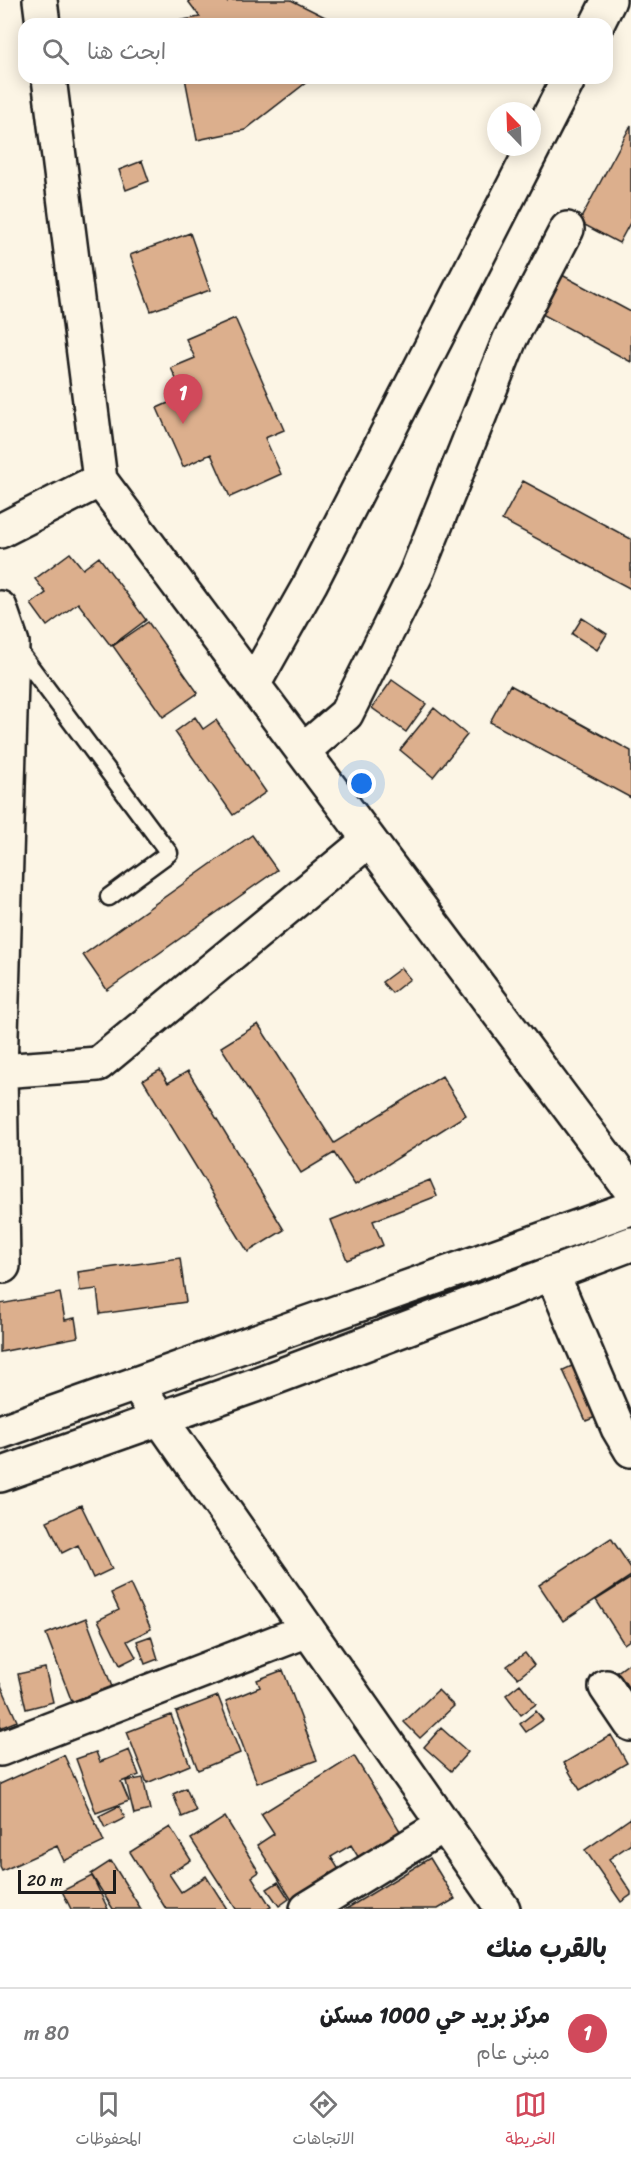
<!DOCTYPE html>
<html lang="ar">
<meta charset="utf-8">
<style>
body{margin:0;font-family:Sriracha,"Playpen Sans Arabic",sans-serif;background:#f6f6f6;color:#202124;direction:rtl}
.compass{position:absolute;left:487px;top:102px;width:54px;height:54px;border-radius:50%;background:#fff;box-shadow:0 3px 15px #0003;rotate:337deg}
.scale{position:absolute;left:18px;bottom:15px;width:98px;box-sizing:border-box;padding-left:6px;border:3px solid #1c1c1c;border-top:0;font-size:16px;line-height:21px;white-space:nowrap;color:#1c1c1c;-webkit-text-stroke:4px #fcf5e5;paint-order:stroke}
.you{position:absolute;left:362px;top:784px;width:21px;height:21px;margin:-15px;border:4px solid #fff;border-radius:50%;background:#1a73e8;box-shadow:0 0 0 9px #1a73e833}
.badge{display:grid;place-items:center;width:39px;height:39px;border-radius:50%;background:#d1495b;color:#fff;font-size:20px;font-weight:700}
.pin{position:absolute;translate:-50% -50px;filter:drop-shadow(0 2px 3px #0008)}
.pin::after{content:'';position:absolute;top:32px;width:21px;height:18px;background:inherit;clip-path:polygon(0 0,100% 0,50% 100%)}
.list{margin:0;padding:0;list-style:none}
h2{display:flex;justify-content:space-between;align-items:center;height:78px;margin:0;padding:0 24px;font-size:26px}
h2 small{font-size:20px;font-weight:400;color:#757577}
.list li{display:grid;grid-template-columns:39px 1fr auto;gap:18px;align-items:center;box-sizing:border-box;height:90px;padding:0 24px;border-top:2px solid #e0e0e0}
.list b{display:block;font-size:22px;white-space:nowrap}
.list p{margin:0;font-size:20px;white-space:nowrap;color:#757577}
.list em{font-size:20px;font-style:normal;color:#757577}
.icon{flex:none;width:33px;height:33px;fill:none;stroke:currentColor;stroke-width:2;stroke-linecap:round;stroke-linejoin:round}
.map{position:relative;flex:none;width:631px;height:1909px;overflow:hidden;direction:ltr}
.search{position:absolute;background:#fff;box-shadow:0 3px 15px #0003;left:18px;right:18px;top:18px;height:66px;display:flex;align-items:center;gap:15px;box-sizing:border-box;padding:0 21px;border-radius:18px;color:#757577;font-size:22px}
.sheet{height:168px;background:#fff}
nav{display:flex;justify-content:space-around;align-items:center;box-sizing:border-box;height:84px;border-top:2px solid #e0e0e0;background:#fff;font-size:16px;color:#757577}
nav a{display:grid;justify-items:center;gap:3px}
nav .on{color:#d1495b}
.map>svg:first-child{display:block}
.building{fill:#dcaf8d;stroke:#1c1c1c;stroke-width:1.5}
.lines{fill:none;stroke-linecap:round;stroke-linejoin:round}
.lane-casing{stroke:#1c1c1c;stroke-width:21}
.street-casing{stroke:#1c1c1c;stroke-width:38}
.secondary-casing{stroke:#1c1c1c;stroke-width:38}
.lane{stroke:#fcf5e5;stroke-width:16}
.street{stroke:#fcf5e5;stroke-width:33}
.secondary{stroke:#fcf5e5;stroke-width:33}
</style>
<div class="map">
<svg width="631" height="1909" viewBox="0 0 631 1909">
<rect width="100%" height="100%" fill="#fcf5e5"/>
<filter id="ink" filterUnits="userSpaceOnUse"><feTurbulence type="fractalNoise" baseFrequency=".0167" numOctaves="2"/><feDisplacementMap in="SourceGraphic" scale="12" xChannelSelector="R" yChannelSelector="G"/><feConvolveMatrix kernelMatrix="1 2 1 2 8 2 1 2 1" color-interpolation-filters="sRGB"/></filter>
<g filter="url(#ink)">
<!-- building -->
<path class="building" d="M 190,0 L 225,0 L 227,2 L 228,0 L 291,0 L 339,24 L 160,24 L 200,17 L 188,1 Z
M 185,78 L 312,78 L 245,130 L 197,140 Z
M 631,125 L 631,221 L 619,243 L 579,222 Z
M 142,161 L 149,181 L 126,190 L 119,170 Z
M 190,233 L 210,290 L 151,311 L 130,255 Z
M 562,275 L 631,312 L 631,362 L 542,314 Z
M 235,318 L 284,430 L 265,438 L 281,474 L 230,497 L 211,454 L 183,467 L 157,408 L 184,396 L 171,368 L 195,358 L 186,339 Z
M 523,481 L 631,539 L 631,589 L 502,520 Z
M 70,553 L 83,569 L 99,557 L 146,620 L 111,646 L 78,603 L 47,626 L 31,604 L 46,593 L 35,579 Z
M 582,618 L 607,634 L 597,650 L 572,634 Z
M 148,622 L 198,693 L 163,717 L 113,646 Z
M 392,680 L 426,704 L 406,732 L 372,708 Z
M 510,685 L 631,751 L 631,798 L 490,722 Z
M 434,708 L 467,735 L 433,777 L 400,750 Z
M 195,717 L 203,729 L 216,720 L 266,792 L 233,815 L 175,732 Z
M 252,835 L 277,870 L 107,990 L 83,955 Z
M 401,968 L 410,979 L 392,993 L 382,982 Z
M 258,1024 L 334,1143 L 442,1076 L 466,1115 L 355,1185 L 334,1153 L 301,1173 L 221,1047 Z
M 160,1070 L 168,1083 L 188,1071 L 284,1230 L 248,1252 L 143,1080 Z
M 430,1180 L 437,1196 L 373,1221 L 383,1245 L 347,1260 L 331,1220 Z
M 180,1258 L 186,1302 L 100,1314 L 97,1289 L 80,1291 L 78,1272 Z
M 60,1293 L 65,1320 L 75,1318 L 78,1337 L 0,1352 L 0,1304 Z
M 574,1365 L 598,1416 L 586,1421 L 563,1370 Z
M 81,1505 L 112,1569 L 93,1578 L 78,1545 L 62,1553 L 47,1521 Z
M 611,1538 L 631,1568 L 631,1576 L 563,1621 L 539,1585 Z
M 631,1578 L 631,1639 L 624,1644 L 596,1600 Z
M 130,1584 L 151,1629 L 127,1641 L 136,1657 L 120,1665 L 98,1620 L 119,1610 L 111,1593 Z
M 86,1618 L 112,1687 L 72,1702 L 46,1634 Z
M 151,1636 L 158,1659 L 145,1664 L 137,1641 Z
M 525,1653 L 534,1665 L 518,1678 L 507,1666 Z
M 631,1662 L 631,1717 L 605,1681 Z
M 45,1668 L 53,1702 L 26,1709 L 18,1674 Z
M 283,1670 L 317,1760 L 257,1783 L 226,1701 L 260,1687 L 257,1680 Z
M 0,1683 L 17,1721 L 0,1728 Z
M 520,1684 L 536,1704 L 521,1715 L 506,1695 Z
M 438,1690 L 454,1706 L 420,1738 L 404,1722 Z
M 218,1696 L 240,1753 L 198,1770 L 176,1712 Z
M 536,1711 L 543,1720 L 526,1732 L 520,1724 Z
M 171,1715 L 190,1765 L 147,1783 L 127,1732 Z
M 441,1728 L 468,1752 L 451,1771 L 424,1747 Z
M 611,1735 L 627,1763 L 580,1790 L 564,1763 Z
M 129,1750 L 139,1775 L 121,1782 L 129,1801 L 96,1813 L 76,1759 L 96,1752 L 100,1762 Z
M 64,1755 L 104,1842 L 64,1861 L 57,1846 L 2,1871 L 0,1867 L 0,1784 Z
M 354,1756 L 402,1834 L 360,1860 L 351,1845 L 331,1857 L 343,1876 L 295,1905 L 257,1845 L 274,1834 L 261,1814 Z
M 143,1778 L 150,1810 L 134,1814 L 126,1781 Z
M 186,1788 L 196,1811 L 182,1817 L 173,1794 Z
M 119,1806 L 125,1818 L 105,1828 L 99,1816 Z
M 225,1817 L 259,1872 L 252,1877 L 271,1907 L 267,1909 L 236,1909 L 191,1839 Z
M 631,1818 L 631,1844 L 609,1859 L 631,1892 L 631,1895 L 621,1902 L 585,1850 Z
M 170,1827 L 191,1860 L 169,1874 L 181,1892 L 206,1876 L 227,1909 L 166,1909 L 130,1852 Z
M 430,1858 L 455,1899 L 438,1909 L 346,1909 Z
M 111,1861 L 141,1909 L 113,1909 L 91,1874 Z
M 92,1876 L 108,1909 L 71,1909 L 62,1891 Z
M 278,1882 L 289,1899 L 279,1906 L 267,1889 Z"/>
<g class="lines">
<!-- lane casing -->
<g class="lane-casing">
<path id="lane" d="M 15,646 L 169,853 L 109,897"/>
</g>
<!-- street casing -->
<g class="street-casing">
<path id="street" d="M 40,0 L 43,24
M 597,24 L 609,0
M 100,480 L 631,1190
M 0,531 L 100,480 L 49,78
M 0,608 L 12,643 L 0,1071 L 3,1266
M 253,685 L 310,584 L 569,78
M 303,751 L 346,714 L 416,574 L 510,339 L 567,229
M 0,1071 L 98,1064 L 369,840
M 552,1273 L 618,1428 L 631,1450
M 136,1384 L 503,1909
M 606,1687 L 631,1724
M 0,1749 L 308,1630
M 307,1909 L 444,1825"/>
</g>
<!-- secondary casing -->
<g class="secondary-casing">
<path id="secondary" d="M 0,1432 L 631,1208
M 0,1475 L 255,1385 L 631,1244"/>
</g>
<!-- lane -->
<use href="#lane" class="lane"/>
<!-- street -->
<use href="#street" class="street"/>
<!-- secondary -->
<use href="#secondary" class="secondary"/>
</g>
</g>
</svg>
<svg class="compass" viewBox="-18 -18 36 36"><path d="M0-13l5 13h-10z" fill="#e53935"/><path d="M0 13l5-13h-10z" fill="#757577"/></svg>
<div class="scale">20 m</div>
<div class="you"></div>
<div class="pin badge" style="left:183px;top:424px">1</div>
<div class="search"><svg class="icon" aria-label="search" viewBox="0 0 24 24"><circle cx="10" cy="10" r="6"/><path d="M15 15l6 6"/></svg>ابحث هنا</div>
</div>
<section class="sheet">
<h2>بالقرب منك<small></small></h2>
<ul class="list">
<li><span class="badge">1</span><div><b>مركز بريد حي 1000 مسكن</b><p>مبنى عام</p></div><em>80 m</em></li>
</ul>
</section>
<nav>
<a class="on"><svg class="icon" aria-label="map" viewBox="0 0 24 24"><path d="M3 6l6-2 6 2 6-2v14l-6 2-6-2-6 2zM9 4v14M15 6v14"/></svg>الخريطة</a>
<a><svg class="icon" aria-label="directions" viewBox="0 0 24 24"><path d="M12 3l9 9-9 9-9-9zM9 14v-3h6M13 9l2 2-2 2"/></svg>الاتجاهات</a>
<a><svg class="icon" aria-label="saved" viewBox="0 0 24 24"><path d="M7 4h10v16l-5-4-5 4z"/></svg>المحفوظات</a>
</nav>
